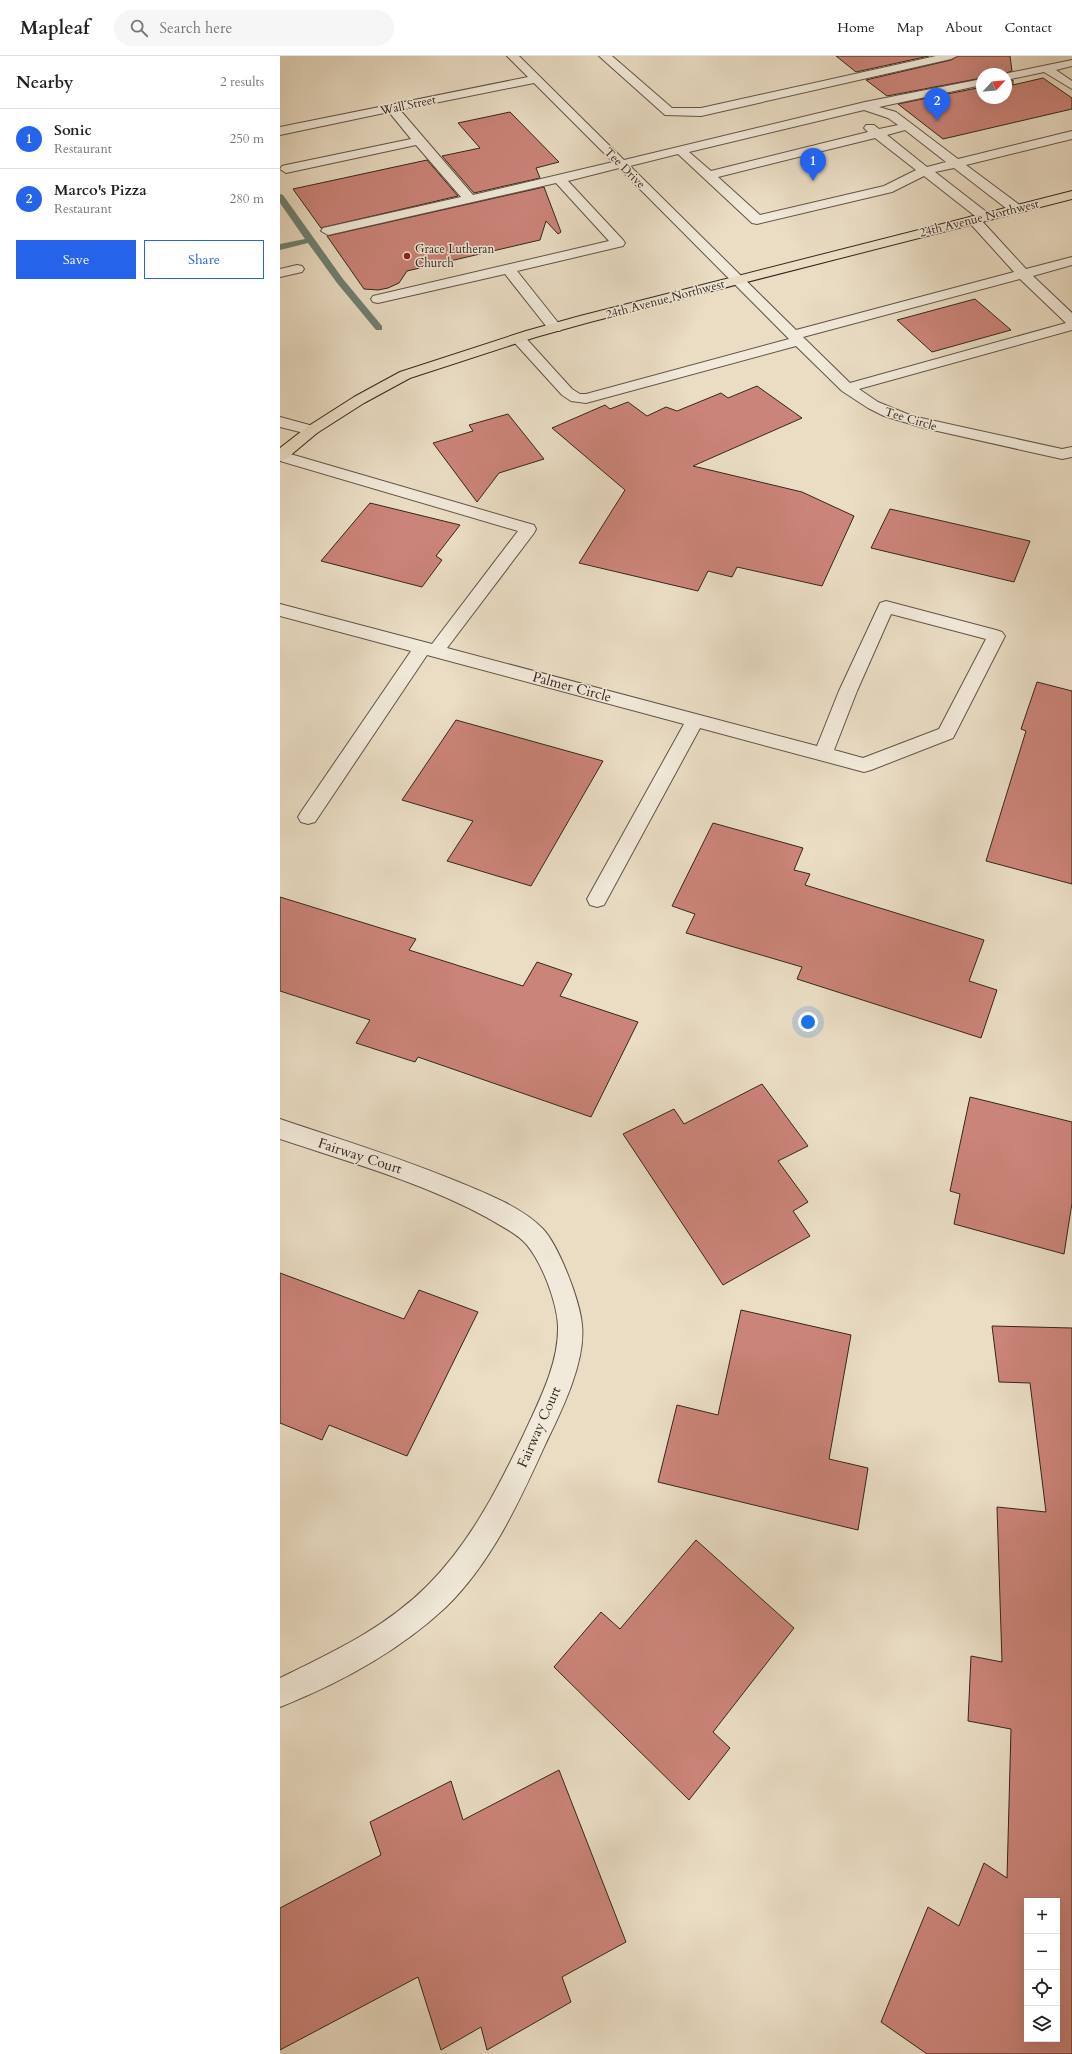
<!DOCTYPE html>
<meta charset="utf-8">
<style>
body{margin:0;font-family:Cardo,serif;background:#f6f6f6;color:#222}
.controls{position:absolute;right:12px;bottom:12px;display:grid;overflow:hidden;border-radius:0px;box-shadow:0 4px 16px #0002}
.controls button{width:36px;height:36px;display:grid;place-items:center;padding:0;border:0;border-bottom:1px solid #e0e0e0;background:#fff;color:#222;font:20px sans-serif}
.compass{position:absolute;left:696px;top:12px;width:36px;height:36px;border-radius:50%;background:#fff;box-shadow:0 4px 16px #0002;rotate:64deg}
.you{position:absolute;left:528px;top:966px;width:14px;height:14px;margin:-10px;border:3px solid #fff;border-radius:50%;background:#1a73e8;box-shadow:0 0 0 6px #1a73e833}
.badge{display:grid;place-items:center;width:26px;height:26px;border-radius:50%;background:#2563eb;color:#fff;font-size:13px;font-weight:700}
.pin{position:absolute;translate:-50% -33px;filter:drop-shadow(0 1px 2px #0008)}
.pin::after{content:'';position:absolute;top:21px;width:14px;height:12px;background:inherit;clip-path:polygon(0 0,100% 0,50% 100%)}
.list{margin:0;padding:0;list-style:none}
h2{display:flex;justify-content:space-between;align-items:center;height:52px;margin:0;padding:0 16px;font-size:17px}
h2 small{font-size:13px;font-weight:400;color:#767676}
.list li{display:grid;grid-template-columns:26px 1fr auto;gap:12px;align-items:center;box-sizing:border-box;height:60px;padding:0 16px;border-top:1px solid #e0e0e0}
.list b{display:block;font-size:15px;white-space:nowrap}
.list p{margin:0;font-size:13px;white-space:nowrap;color:#767676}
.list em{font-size:13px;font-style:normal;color:#767676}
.actions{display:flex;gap:8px;padding:12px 16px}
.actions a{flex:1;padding:9px 0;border:1px solid #2563eb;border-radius:0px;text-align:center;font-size:14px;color:#2563eb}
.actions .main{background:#2563eb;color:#fff}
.icon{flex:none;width:22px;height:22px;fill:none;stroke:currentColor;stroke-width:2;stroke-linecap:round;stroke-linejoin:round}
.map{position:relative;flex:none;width:792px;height:1998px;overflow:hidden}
header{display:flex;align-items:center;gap:24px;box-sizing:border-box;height:56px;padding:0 20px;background:#fff;border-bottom:1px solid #e0e0e0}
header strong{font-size:19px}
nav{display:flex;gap:22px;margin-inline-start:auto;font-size:14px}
.search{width:280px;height:36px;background:#f6f6f6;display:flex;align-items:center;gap:10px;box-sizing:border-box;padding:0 14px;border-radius:22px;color:#767676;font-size:15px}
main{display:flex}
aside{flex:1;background:#fff}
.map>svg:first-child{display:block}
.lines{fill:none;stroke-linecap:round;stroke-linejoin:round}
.stream{fill:#718173;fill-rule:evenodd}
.building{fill:#cb8479;stroke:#35261d;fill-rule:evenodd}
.minor-casing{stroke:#625447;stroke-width:2}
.major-casing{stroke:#35261d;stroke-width:2}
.minor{fill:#f1e9d9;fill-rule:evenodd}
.major{fill:#eaddc4;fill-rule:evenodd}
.poi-dot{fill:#8f2418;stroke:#f1e9d9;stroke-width:1.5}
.labels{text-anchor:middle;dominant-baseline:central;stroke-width:3;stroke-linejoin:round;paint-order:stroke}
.far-street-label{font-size:12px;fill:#35261d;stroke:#f1e9d9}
.far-poi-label{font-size:12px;fill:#35261d;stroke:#f1e9d9;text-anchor:start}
.street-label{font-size:14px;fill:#35261d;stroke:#f1e9d9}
</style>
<header>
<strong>Mapleaf</strong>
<div class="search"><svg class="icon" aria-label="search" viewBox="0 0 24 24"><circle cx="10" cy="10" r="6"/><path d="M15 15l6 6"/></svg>Search here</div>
<nav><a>Home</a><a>Map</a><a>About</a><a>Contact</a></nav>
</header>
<main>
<aside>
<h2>Nearby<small>2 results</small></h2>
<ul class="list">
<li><span class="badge">1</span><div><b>Sonic</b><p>Restaurant</p></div><em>250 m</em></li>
<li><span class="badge">2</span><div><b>Marco's Pizza</b><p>Restaurant</p></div><em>280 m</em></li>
</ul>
<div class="actions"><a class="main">Save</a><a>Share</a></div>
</aside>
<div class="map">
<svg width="792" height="1998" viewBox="0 0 792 1998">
<rect width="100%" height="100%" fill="#eaddc4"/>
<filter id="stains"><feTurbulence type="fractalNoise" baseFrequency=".005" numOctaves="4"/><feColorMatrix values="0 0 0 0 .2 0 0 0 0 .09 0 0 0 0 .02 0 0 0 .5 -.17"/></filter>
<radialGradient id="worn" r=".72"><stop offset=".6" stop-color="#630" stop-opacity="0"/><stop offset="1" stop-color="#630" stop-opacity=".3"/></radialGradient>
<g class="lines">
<!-- stream -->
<path class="stream" d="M 0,138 L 3,139 L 63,223 L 102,270 L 102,274 L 96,274 L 57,227 L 28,187 L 0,194 L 0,188 L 25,183 L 0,147 Z"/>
</g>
<!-- building -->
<path class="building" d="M 556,0 L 649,0 L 576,16 Z
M 678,0 L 730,0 L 732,15 L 723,18 L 702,18 L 702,22 L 607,40 L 586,24 L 671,4 Z
M 763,22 L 792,42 L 792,53 L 663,83 L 618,48 L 702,31 L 702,42 L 726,42 L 726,25 L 733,24 L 733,29 Z
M 230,56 L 279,106 L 256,112 L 260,122 L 194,137 L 162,100 L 200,92 L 178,67 Z
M 147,104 L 178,140 L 41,172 L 13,133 Z
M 264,131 L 281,176 L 278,178 L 266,165 L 260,184 L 127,215 L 119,227 L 108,232 L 98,234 L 84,233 L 47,180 Z
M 695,243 L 731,274 L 652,296 L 617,264 Z
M 477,330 L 522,362 L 413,410 L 522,436 L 574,460 L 542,530 L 457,511 L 452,521 L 428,515 L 418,535 L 299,507 L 345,434 L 272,372 L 325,349 L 330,353 L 348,346 L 367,360 L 386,351 L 397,355 L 441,337 L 448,342 Z
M 228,358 L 264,403 L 219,417 L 197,446 L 153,387 L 193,375 L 189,369 Z
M 90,447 L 180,469 L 156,500 L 162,504 L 142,531 L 41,505 Z
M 610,453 L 750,485 L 734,526 L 591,492 Z
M 757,626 L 792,635 L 792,828 L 706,805 L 746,675 L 741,673 Z
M 176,664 L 323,705 L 251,830 L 167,805 L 193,765 L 122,744 Z
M 433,767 L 523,792 L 514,814 L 530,818 L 525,829 L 704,884 L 689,925 L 717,934 L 701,982 L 517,923 L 522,911 L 406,877 L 415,858 L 392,850 Z
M 0,841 L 136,883 L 129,894 L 243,930 L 257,906 L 292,918 L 280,940 L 358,966 L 311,1061 L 138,1001 L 135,1006 L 76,987 L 90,964 L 0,935 Z
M 482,1028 L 528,1090 L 498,1105 L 528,1146 L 513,1155 L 530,1180 L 443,1229 L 343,1078 L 394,1053 L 404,1068 Z
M 690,1041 L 792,1066 L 792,1147 L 784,1198 L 674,1168 L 680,1138 L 670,1135 Z
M 0,1217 L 124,1263 L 139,1234 L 198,1256 L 127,1400 L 49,1369 L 42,1384 L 0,1367 Z
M 461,1254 L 571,1279 L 549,1403 L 588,1412 L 578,1474 L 378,1426 L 397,1349 L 438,1359 Z
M 712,1270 L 792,1272 L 792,1998 L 647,1998 L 601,1966 L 648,1851 L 679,1870 L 704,1807 L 727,1822 L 731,1673 L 688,1665 L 691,1600 L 722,1606 L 717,1451 L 766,1456 L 750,1327 L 719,1326 ZM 747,1845 L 777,1845 L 777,1983 L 747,1983 Z
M 416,1484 L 514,1572 L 433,1676 L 450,1692 L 409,1744 L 274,1611 L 321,1556 L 340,1573 Z
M 279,1714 L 346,1886 L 282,1921 L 291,1946 L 207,1994 L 201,1971 L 161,1994 L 138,1921 L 0,1994 L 0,1852 L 101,1799 L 90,1766 L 171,1725 L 183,1764 Z"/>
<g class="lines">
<!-- minor casing -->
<g class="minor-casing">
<path id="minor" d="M 227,0 L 239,0 L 344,104 L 585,46 L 702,23 L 702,29 L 599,51 L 616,56 L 678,103 L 792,75 L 792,83 L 686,109 L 741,150 L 742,153 L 741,156 L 731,156 L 674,112 L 655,116 L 709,158 L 711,161 L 709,164 L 701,164 L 746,213 L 792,201 L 792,209 L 753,220 L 792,257 L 792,274 L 579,333 L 598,346 L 632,360 L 782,393 L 792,391 L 792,401 L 782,403 L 644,372 L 604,360 L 588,352 L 562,335 L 516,290 L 306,347 L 291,345 L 282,339 L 233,285 L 231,282 L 233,279 L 243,279 L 292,333 L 300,338 L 306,338 L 509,283 L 339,112 L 288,125 L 343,184 L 345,187 L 343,190 L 237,215 L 280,269 L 282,272 L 280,275 L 270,275 L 225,218 L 98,247 L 93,246 L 91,243 L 93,240 L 329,185 L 276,127 L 48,179 L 41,175 L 43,172 L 181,141 L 136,89 L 6,117 L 0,113 L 2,110 L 6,109 L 131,83 L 109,56 L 0,79 L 0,71 L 248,21 ZM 254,27 L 333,106 L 193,139 L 120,54 ZM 584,54 L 608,62 L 618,69 L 599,73 L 594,69 L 586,69 L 584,72 L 588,76 L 431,115 L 409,96 ZM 625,74 L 666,106 L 647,111 L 607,79 ZM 595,82 L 636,114 L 604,130 L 480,159 L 438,121 ZM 398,98 L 472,167 L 477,168 L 612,136 L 644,120 L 695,160 L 689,161 L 687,164 L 734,216 L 516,274 L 350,110 ZM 740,223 L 786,267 L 570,327 L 523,281 Z
M 319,0 L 332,0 L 392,52 L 421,52 L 656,0 L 677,0 L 671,3 L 421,60 L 385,59 Z
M 792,4 L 792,10 L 776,14 L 792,25 L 792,33 L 764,16 L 726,24 L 726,18 L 724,18 Z
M 17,209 L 22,210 L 24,213 L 22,216 L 0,221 L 0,213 Z
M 0,361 L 37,371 L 40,374 L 37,377 L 32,379 L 0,371 Z
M 0,395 L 254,469 L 256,473 L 254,477 L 167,592 L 537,690 L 559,635 L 600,547 L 606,545 L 716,574 L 722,576 L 725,580 L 673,682 L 591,714 L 584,716 L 420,672 L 324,849 L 317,851 L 310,849 L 307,843 L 404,668 L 147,599 L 35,766 L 28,768 L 21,766 L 18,761 L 21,756 L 131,595 L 0,560 L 0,548 L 152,588 L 238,475 L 0,405 ZM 611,558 L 706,583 L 659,673 L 583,702 L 554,694 L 577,635 Z
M 0,1063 C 59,1083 118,1101 176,1125 C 203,1136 242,1151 263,1173 C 279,1190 300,1245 302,1269 C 306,1306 281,1356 265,1389 C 239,1446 212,1506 166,1551 C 119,1595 60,1627 0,1651 L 0,1622 C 53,1596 105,1572 147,1530 C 190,1487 217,1434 243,1380 C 258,1347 279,1308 278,1270 C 277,1246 262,1207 247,1189 C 237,1177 219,1169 206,1161 C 141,1126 69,1106 0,1083 Z"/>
</g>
<!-- major casing -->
<g class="major-casing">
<path id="major" d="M 792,135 L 792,143 L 310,266 L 256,281 L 130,322 L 84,347 L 37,377 L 6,403 L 0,405 L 0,392 L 27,371 L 74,341 L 120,316 L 246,275 L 300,260 Z"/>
</g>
<!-- minor -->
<use href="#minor" class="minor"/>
<!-- major -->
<use href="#major" class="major"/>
</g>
<!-- markers -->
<circle class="poi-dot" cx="127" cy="200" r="4"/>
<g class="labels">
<!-- far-street labels -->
<g class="far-street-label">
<text transform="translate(128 49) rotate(-12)">Wall Street</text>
<text transform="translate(345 112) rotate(45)">Tee Drive</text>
<text transform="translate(699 162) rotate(-14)">24th Avenue Northwest</text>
<text transform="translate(385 243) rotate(-15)">24th Avenue Northwest</text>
<text transform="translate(631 363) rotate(17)">Tee Circle</text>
</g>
<!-- far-poi labels -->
<g class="far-poi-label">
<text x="135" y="193">Grace Lutheran<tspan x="135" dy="14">Church</tspan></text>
</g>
<!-- street labels -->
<g class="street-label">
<text transform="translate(292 631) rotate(15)">Palmer Circle</text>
<text transform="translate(80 1100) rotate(18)">Fairway Court</text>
<text transform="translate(259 1371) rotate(-66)">Fairway Court</text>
</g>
</g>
<rect width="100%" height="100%" filter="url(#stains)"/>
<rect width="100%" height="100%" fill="url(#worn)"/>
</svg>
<div class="controls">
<button>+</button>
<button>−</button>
<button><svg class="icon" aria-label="locate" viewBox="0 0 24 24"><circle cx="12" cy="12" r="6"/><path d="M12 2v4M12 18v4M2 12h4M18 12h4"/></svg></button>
<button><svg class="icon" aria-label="layers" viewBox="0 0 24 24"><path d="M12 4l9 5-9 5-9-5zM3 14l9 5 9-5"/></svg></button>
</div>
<svg class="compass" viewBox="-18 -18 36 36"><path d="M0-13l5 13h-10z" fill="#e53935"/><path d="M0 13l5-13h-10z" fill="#767676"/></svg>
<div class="you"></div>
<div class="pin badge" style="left:533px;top:125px">1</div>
<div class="pin badge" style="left:657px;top:65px">2</div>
</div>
</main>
